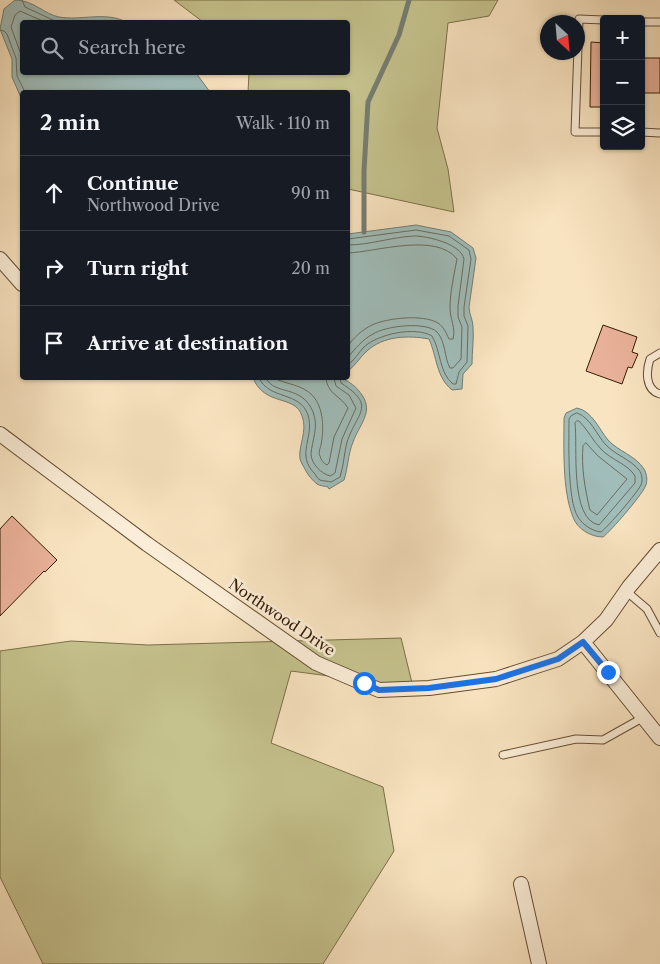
<!DOCTYPE html>
<meta charset="utf-8">
<style>
body{margin:0;font-family:"Libre Caslon Text",serif;background:#20242c;color:#f1f3f6}
.controls{position:absolute;right:15px;top:15px;display:grid;overflow:hidden;border-radius:5px;box-shadow:0 1px 4px #0004}
.controls button{width:45px;height:45px;display:grid;place-items:center;padding:0;border:0;border-bottom:1px solid #363941;background:#171b24;color:#f1f3f6;font:25px sans-serif}
.compass{position:absolute;left:540px;top:15px;width:45px;height:45px;border-radius:50%;background:#171b24;box-shadow:0 1px 4px #0004;rotate:154deg}
.stop{position:absolute;width:15px;height:15px;margin:-11px;border:4px solid #1a73e8;border-radius:50%;background:#fff}
.stop.end{background:#1a73e8;border-color:#fff;box-shadow:0 1px 5px #0008}
.list{margin:0;padding:0;list-style:none}
h2{display:flex;justify-content:space-between;align-items:center;height:65px;margin:0;padding:0 20px;font-size:21px}
h2 small{font-size:16px;font-weight:400;color:#9ea1a6}
.list li{display:grid;grid-template-columns:32px 1fr auto;gap:15px;align-items:center;box-sizing:border-box;height:75px;padding:0 20px;border-top:1px solid #363941}
.list b{display:block;font-size:19px;white-space:nowrap}
.list p{margin:0;font-size:16px;white-space:nowrap;color:#9ea1a6}
.list em{font-size:16px;font-style:normal;color:#9ea1a6}
.icon{flex:none;width:28px;height:28px;fill:none;stroke:currentColor;stroke-width:2;stroke-linecap:round;stroke-linejoin:round}
.map{position:relative;flex:none;width:660px;height:964px;overflow:hidden}
.search{position:absolute;background:#171b24;box-shadow:0 1px 4px #0004;left:20px;top:20px;width:330px;height:55px;display:flex;align-items:center;gap:12px;box-sizing:border-box;padding:0 18px;border-radius:5px;color:#9ea1a6;font-size:19px}
.panel{position:absolute;background:#171b24;box-shadow:0 1px 4px #0004;left:20px;top:90px;width:330px;height:290px;border-radius:5px}
.map>svg:first-child{display:block}
.green{fill:#c5c28d;stroke:#7c6f48}
.water{fill:#a0bdba;stroke:#757d71}
.lines{fill:none;stroke-linecap:round;stroke-linejoin:round}
.shore{stroke:#6a6c5e;stroke-width:1}
.stream{stroke:#757d71;stroke-width:5}
.building{fill:#e9b199;stroke:#341c03}
.service-casing{stroke:#654e32;stroke-width:9}
.minor-casing{stroke:#654e32;stroke-width:16}
.service{stroke:#fbedd7;stroke-width:7}
.minor{stroke:#fbedd7;stroke-width:14}
.route{stroke:#1a73e8;stroke-width:6}
.labels{text-anchor:middle;dominant-baseline:central;stroke-width:5;stroke-linejoin:round;paint-order:stroke}
.street-label{font-size:15px;fill:#341c03;stroke:#fbedd7}
</style>
<div class="map">
<svg width="660" height="964" viewBox="0 0 660 964">
<rect width="100%" height="100%" fill="#f9e4c1"/>
<filter id="stains"><feTurbulence type="fractalNoise" baseFrequency=".004" numOctaves="4"/><feColorMatrix values="0 0 0 0 .2 0 0 0 0 .09 0 0 0 0 .02 0 0 0 .5 -.17"/></filter>
<radialGradient id="worn" r=".72"><stop offset=".6" stop-color="#630" stop-opacity="0"/><stop offset="1" stop-color="#630" stop-opacity=".3"/></radialGradient>
<!-- green -->
<path class="green" d="M 174,0 L 498,0 L 489,16 L 448,23 L 437,128 L 448,169 L 454,212 L 348,189 L 348,92 L 248,92 L 249,73 L 348,72 L 348,22 L 203,22 Z
M 401,638 L 413,687 L 291,671 L 271,743 L 383,787 L 394,851 L 323,964 L 43,964 L 0,877 L 0,651 L 71,641 L 148,645 Z"/>
<!-- water -->
<path class="water" d="M 15,0 C 33,0 44,14 59,17 C 81,21 105,11 126,22 L 22,22 L 22,72 L 196,73 L 210,92 L 22,92 L 22,100 L 12,77 L 12,59 L 0,29 L 4,9 Z
M 416,225 L 451,232 L 473,248 L 476,258 L 469,307 C 469,314 473,320 473,327 C 474,339 472,351 472,364 L 463,374 L 462,389 L 452,390 C 436,377 437,357 429,339 C 408,335 383,336 367,351 C 360,357 356,365 348,371 L 348,234 Z
M 253,378 L 345,378 L 345,380 C 353,384 357,388 362,395 C 374,412 359,425 353,442 C 348,454 348,468 344,480 L 329,489 L 328,487 C 325,486 320,486 317,484 C 313,481 307,474 305,469 C 303,466 301,462 300,459 C 298,446 308,431 302,416 C 295,394 265,407 253,378 Z
M 577,408 C 592,411 599,429 608,440 C 618,451 636,456 644,469 C 647,474 648,482 645,487 C 641,496 611,531 603,537 C 591,537 577,529 573,517 C 562,490 564,447 564,418 L 566,413 Z"/>
<g class="lines">
<!-- shore -->
<path class="shore" d="M 22,0 L 25,7 L 55,21 L 67,22
M 0,30 L 4,31 L 7,34 L 16,58 L 17,76 L 25,92
M 22,57 L 11,27 L 15,15 L 20,11 L 45,22
M 348,239 L 416,230 L 449,236 L 469,250 L 471,259 L 464,307 L 464,316 L 468,326 L 467,362 L 459,372 L 456,384 L 453,384 C 439,373 441,351 432,336 C 415,326 378,334 364,347 C 358,353 355,360 348,365
M 348,245 C 370,245 392,237 414,236 C 428,236 461,244 464,259 L 458,306 L 458,317 L 462,327 L 461,359 L 453,368 L 450,368 C 444,357 446,342 437,332 C 426,321 385,326 373,334 C 362,340 356,348 348,357
M 348,253 C 376,252 436,232 457,259 C 454,275 450,292 450,308 C 450,319 456,328 453,339 L 449,339 C 446,333 444,327 438,323 C 423,314 387,318 372,325 C 362,330 354,337 348,346
M 259,378 C 269,400 300,391 308,415 C 315,438 295,454 315,474 C 316,476 317,478 320,480 C 322,481 328,481 331,482 L 340,477 C 344,465 344,453 347,442 C 357,412 377,406 341,383 L 340,378
M 266,378 C 274,396 302,384 313,412 C 319,427 312,440 311,454 C 311,464 322,474 330,476 L 335,473 L 342,439 L 356,408 L 349,395 L 336,386 L 334,378
M 274,378 C 287,385 302,384 313,396 C 324,409 324,429 321,445 C 320,449 318,453 320,456 C 321,460 323,463 327,465 L 329,463 L 334,437 L 348,408 C 341,396 327,394 326,378
M 577,413 C 590,417 597,435 605,444 C 615,455 630,459 639,470 C 642,474 643,480 641,485 C 637,493 608,527 601,532 C 592,531 583,525 578,517 C 567,500 569,441 569,419 L 571,416 Z
M 577,421 L 579,421 C 588,430 593,441 601,449 C 611,460 628,464 635,476 L 635,483 L 599,525 C 569,519 578,446 575,423 Z
M 586,443 L 598,456 L 627,479 L 597,515 L 590,510 C 585,490 581,466 583,446 Z"/>
<!-- stream -->
<path class="stream" d="M 364,232 L 364,171 L 368,102 L 399,35 L 409,0"/>
</g>
<!-- building -->
<path class="building" d="M 591,42 L 604,43 L 604,107 L 590,107 Z
M 641,58 L 660,58 L 660,93 L 641,93 Z
M 603,325 L 637,337 L 632,352 L 638,354 L 632,368 L 628,367 L 622,384 L 586,371 Z
M 12,516 L 57,560 L 45,572 L 44,571 L 0,616 L 0,529 Z"/>
<g class="lines">
<!-- service casing -->
<g class="service-casing">
<path id="service" d="M 604,20 L 579,19 L 575,132 L 604,132
M 641,22 L 660,22
M 641,132 L 660,133
M 660,353 L 650,359 C 646,371 645,390 660,394
M 626,591 L 647,609 L 660,633
M 503,755 L 576,739 L 603,740 L 644,717"/>
</g>
<!-- minor casing -->
<g class="minor-casing">
<path id="minor" d="M 0,259 L 22,284
M 0,434 L 147,544 L 316,663 L 379,690 L 429,688 L 496,679 L 558,659 L 583,642 L 606,620 L 629,587 L 660,550
M 583,642 L 660,738
M 521,884 L 539,964"/>
</g>
<!-- service -->
<use href="#service" class="service"/>
<!-- minor -->
<use href="#minor" class="minor"/>
</g>
<g class="lines">
<!-- route -->
<path class="route" d="M 364,683 L 379,690 L 429,688 L 496,679 L 558,659 L 583,642 L 608,672"/>
</g>
<g class="labels">
<!-- street labels -->
<g class="street-label">
<text transform="translate(282 617) rotate(34)">Northwood Drive</text>
</g>
</g>
<rect width="100%" height="100%" filter="url(#stains)"/>
<rect width="100%" height="100%" fill="url(#worn)"/>
</svg>
<div class="controls">
<button>+</button>
<button>−</button>
<button><svg class="icon" aria-label="layers" viewBox="0 0 24 24"><path d="M12 4l9 5-9 5-9-5zM3 14l9 5 9-5"/></svg></button>
</div>
<svg class="compass" viewBox="-18 -18 36 36"><path d="M0-13l5 13h-10z" fill="#e53935"/><path d="M0 13l5-13h-10z" fill="#9ea1a6"/></svg>
<div class="stop" style="left:364px;top:683px"></div>
<div class="stop end" style="left:608px;top:672px"></div>
<div class="search"><svg class="icon" aria-label="search" viewBox="0 0 24 24"><circle cx="10" cy="10" r="6"/><path d="M15 15l6 6"/></svg>Search here</div>
<section class="panel">
<h2>2 min<small>Walk · 110 m</small></h2>
<ul class="list">
<li><svg class="icon" aria-label="ahead" viewBox="0 0 24 24"><path d="M12 20V5M6 11l6-6 6 6"/></svg><div><b>Continue</b><p>Northwood Drive</p></div><em>90 m</em></li>
<li><svg class="icon" aria-label="right" viewBox="0 0 24 24"><path d="M7 20v-9h11M14 6l5 5-5 5"/></svg><div><b>Turn right</b></div><em>20 m</em></li>
<li><svg class="icon" aria-label="arrive" viewBox="0 0 24 24"><path d="M6 21V4h12l-3 4 3 4H6"/></svg><div><b>Arrive at destination</b></div></li>
</ul>
</section>
</div>
